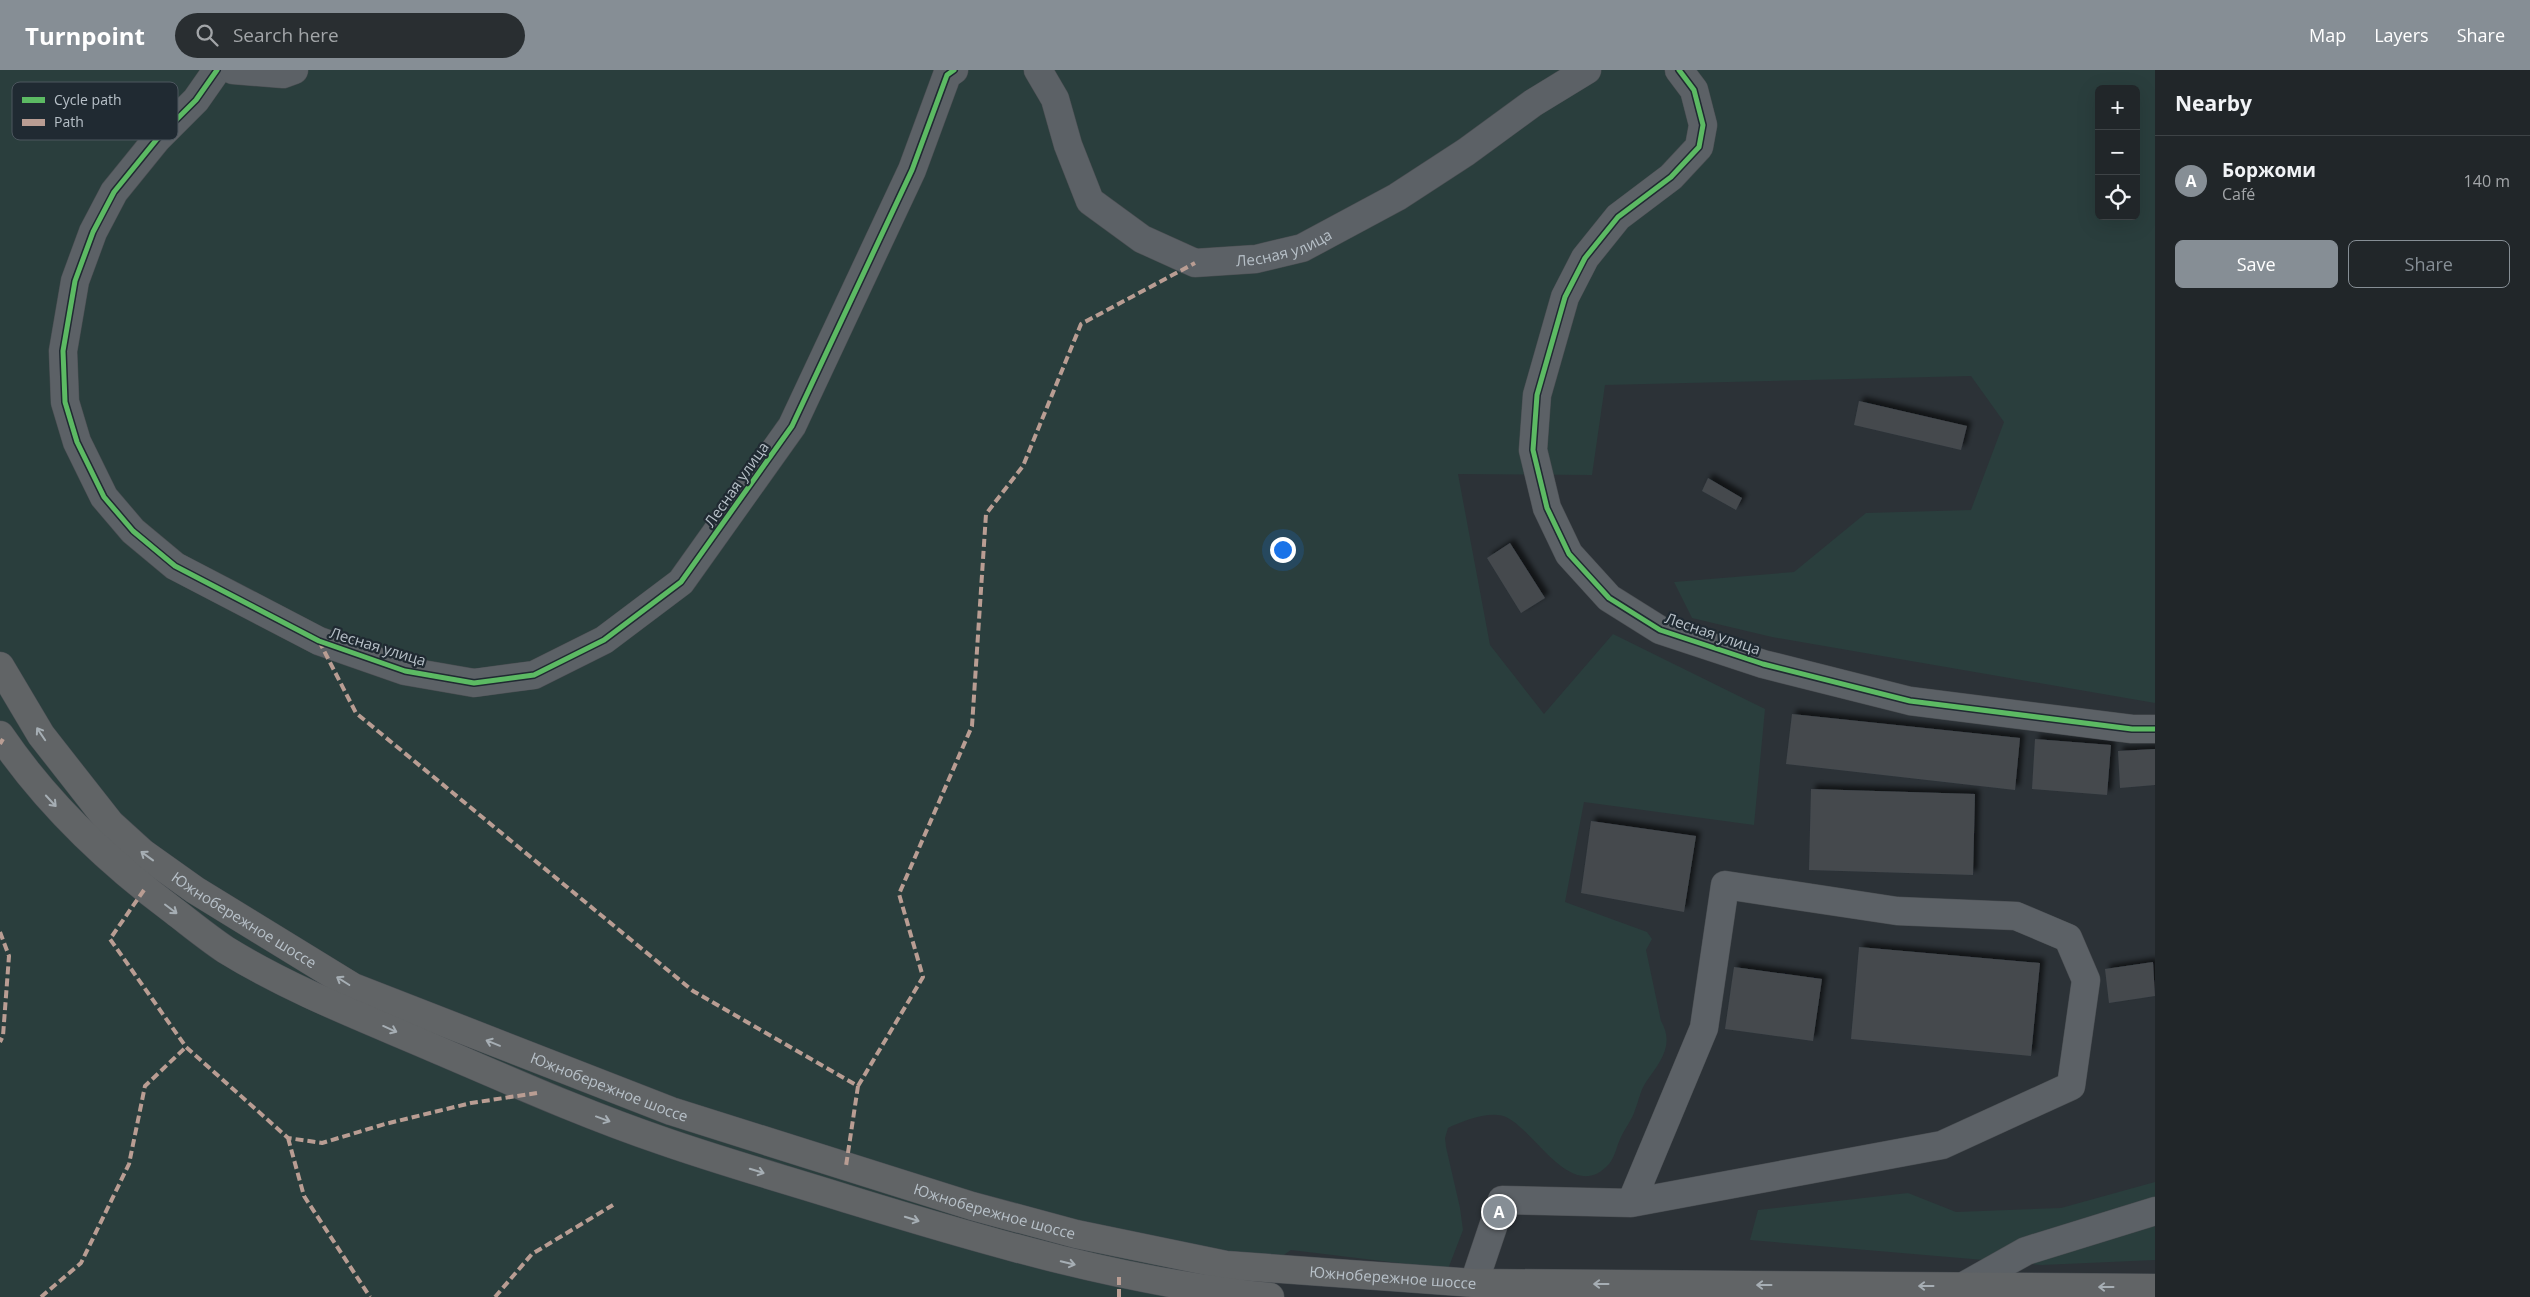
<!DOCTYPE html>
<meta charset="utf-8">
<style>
body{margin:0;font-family:"Open Sans",sans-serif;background:#292e31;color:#f1f3f6}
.controls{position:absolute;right:15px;top:15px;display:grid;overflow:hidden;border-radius:8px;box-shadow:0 5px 20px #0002}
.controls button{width:45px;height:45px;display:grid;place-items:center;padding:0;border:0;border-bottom:1px solid #3e4346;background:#212629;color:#f1f3f6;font:25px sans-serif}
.you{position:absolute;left:1282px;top:479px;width:18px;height:18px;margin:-12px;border:4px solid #fff;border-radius:50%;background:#1a73e8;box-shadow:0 0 0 8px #1a73e833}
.badge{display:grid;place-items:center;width:32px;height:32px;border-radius:50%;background:#868e95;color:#fff;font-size:16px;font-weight:700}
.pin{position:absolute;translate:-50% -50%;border:2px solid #fff;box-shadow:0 1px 5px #0006}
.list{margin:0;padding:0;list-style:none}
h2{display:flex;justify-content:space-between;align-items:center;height:65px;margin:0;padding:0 20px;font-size:21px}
h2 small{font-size:16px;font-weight:400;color:#a2a5a8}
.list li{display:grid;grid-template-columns:32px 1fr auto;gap:15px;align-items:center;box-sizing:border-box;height:90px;padding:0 20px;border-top:1px solid #3e4346}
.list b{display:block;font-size:19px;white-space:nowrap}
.list p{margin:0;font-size:16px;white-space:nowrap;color:#a2a5a8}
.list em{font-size:16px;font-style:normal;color:#a2a5a8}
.actions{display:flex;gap:10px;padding:15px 20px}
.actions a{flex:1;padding:11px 0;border:1px solid #868e95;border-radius:8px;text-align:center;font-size:18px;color:#868e95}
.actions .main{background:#868e95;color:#fff}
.icon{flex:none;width:28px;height:28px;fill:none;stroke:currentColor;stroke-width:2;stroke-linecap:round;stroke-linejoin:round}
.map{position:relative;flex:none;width:2155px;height:1227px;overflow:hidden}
header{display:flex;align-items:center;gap:30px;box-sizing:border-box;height:70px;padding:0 25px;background:#868e95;color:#fff}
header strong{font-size:24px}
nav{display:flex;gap:28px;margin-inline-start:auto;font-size:18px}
.search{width:350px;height:45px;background:#292e31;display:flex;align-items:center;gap:12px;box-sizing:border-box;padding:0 18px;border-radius:28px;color:#a2a5a8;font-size:19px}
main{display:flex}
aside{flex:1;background:#212629}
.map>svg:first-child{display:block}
.green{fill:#2a3e3d;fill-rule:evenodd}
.building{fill:#44494e;filter:url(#shadow)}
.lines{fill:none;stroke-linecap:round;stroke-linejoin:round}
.minor-casing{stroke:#4a4e52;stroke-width:29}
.highway-casing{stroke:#494e53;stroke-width:29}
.minor{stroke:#5c6166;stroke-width:28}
.highway{stroke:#616466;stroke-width:28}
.quiet{stroke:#b99d93;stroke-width:4;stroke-dasharray:8 4;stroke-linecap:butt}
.cycleway-casing{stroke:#202a32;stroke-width:8}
.cycleway{stroke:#5cba63;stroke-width:5}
.oneway{stroke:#a6aeb4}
.labels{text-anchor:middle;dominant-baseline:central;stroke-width:4.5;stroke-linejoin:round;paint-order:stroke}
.street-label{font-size:15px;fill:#b7c0c8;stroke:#202a32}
.key{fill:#202a32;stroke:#4d575f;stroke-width:1}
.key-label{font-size:14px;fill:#b7c0c8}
</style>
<header>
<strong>Turnpoint</strong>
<div class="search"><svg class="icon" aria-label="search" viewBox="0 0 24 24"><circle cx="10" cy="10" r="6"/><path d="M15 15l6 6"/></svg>Search here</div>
<nav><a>Map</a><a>Layers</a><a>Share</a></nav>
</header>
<main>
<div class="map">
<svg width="2155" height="1227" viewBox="0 0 2155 1227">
<defs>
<filter id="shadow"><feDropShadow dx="4.5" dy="-4.5" stdDeviation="2.5" flood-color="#0009"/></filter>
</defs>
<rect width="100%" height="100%" fill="#2c3237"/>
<!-- green -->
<path class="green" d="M 0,0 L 2155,0 L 2155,633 L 1772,567 L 1692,548 L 1674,512 L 1794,502 L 1866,443 L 1971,440 L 2004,352 L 1971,306 L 1605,315 L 1592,405 L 1458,404 L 1490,575 L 1544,644 L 1613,564 L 1765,639 L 1754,755 L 1584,732 L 1565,832 L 1647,862 L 1652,869 L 1646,880 L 1661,951 C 1675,975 1660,992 1646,1012 C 1640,1021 1639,1030 1635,1040 C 1632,1050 1625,1058 1621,1067 C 1617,1075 1615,1087 1609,1094 C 1572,1135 1536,1061 1506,1047 C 1491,1040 1462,1051 1448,1058 L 1445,1068 L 1446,1077 L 1460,1138 L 1463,1160 L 1448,1199 L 1291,1180 L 1222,1227 L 0,1227 ZM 2099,19 L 2136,19 L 2136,146 L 2099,146 Z
M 2155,1112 L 2155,1190 L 2042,1195 L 1750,1170 L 1758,1140 L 1908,1123 L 1956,1142 L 2061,1138 Z"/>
<!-- building -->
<path class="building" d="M 1859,331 L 1967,356 L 1961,380 L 1854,355 Z
M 1708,408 L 1742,428 L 1736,440 L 1702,421 Z
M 1510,473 L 1545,528 L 1521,543 L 1487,488 Z
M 1792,644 L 2020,668 L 2015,720 L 1786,694 Z
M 2035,669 L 2111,675 L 2107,725 L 2032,719 Z
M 2155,679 L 2155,715 L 2120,718 L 2118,681 Z
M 1811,719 L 1975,724 L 1973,805 L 1809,800 Z
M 1591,751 L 1696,766 L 1684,842 L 1581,823 Z
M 1859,877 L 2040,893 L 2031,986 L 1851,969 Z
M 2153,892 L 2155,926 L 2109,933 L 2105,899 Z
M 1734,897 L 1822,909 L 1813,971 L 1725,959 Z"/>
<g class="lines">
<!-- minor casing -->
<g class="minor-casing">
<g id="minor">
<path d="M 217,0 L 196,30 L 157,69 L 114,122 L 93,162 L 75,211 L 63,281 L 65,332 L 77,372 L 104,427 L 133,461 L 175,496 L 319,571 L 405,601 L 474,613 L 534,605 L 604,570 L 681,512 L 792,356 L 912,100 L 947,5 L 954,0"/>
<path d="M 233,0 L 283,4 L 294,0"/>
<path id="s1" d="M 1038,0 L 1055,29 L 1068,75 L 1090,131 L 1142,169 L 1195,193 L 1256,189 L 1302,178 L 1397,127 L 1466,82 L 1533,33 L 1587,0"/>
<path d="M 1679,0 L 1694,20 L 1703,55 L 1699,77 L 1671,107 L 1618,147 L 1585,188 L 1565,227 L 1537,325 L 1533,380 L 1547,438 L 1569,484 L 1609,528 L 1660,560 L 1763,594 L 1910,631 L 2132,659 L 2155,659"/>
<path d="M 1474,1213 L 1502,1130 L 1631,1133 L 1942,1075 L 2071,1016 L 2086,910 L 2068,868 L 2016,846 L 1897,841 L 1725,815 L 1704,958 L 1631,1133"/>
<path d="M 1962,1217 L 2026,1181 L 2155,1141"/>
</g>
</g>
<!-- highway casing -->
<g class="highway-casing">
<g id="highway">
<path id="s2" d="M 0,596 L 41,665 L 110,753 L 143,783 L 195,820 L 353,917 L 671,1041 L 972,1136 L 1076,1164 L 1226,1195 L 1474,1213 L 2155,1218"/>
<path d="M 0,665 C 47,734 107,791 174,841 C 191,854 208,868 226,880 C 294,922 372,951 445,983 C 517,1014 589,1046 663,1071 C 726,1093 791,1111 854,1131 C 991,1173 1128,1213 1270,1227"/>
</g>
</g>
<!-- minor -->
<use href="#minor" class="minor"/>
<!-- highway -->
<use href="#highway" class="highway"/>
<!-- quiet -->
<path class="quiet" d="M 319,571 L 356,643 L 693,921 L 858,1016 L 846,1096
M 0,674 L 3,669
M 144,820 L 110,869 L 186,977 L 288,1068 L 322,1073 L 385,1054 L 471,1033 L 537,1023
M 0,862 L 9,886 L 3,966 L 0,972
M 858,1016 L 923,907 L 899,824 L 972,656 L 986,444 L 1023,396 L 1081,254 L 1195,193
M 288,1068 L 304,1126 L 370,1227
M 41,1227 L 81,1193 L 129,1094 L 145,1016 L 186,977
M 495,1227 L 532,1184 L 613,1135
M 1119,1227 L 1119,1203"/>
<!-- cycleway casing -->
<g class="cycleway-casing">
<path id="cycleway" d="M 217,0 L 196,30 L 157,69 L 114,122 L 93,162 L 75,211 L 63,281 L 65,332 L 77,372 L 104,427 L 133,461 L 175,496 L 319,571 L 405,601 L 474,613 L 534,605 L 604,570 L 681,512 L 792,356 L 912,100 L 947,5 L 954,0
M 1679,0 L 1694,20 L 1703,55 L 1699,77 L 1671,107 L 1618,147 L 1585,188 L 1565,227 L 1537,325 L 1533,380 L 1547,438 L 1569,484 L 1609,528 L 1660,560 L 1763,594 L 1910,631 L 2132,659 L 2155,659"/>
</g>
<!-- cycleway -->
<use href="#cycleway" class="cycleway"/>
</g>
<!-- one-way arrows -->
<defs><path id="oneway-shaft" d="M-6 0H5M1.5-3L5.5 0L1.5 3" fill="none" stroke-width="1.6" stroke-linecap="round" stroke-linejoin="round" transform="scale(1.25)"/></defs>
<g class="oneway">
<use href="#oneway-shaft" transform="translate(41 664) rotate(-124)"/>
<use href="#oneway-shaft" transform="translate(51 731) rotate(47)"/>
<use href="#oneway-shaft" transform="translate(147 786) rotate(-144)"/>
<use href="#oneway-shaft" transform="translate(171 839) rotate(37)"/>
<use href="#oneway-shaft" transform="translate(343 911) rotate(-148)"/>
<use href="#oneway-shaft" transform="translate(390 959) rotate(24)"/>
<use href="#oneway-shaft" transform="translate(493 973) rotate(-158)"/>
<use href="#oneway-shaft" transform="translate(603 1049) rotate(20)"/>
<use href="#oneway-shaft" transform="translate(757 1101) rotate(17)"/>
<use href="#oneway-shaft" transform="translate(912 1149) rotate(17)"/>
<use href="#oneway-shaft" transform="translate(1068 1193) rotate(14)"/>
<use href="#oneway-shaft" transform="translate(1601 1214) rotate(-180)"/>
<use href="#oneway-shaft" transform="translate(1764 1215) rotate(-180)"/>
<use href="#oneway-shaft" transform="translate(1926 1216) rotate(-180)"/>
<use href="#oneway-shaft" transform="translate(2106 1217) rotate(-180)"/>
</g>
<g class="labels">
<!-- street labels -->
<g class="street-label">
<text stroke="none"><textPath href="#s1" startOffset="355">Лесная улица</textPath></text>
<text transform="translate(736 414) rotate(-55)">Лесная улица</text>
<text transform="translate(1713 563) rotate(19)">Лесная улица</text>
<text transform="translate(378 576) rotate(17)">Лесная улица</text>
<text stroke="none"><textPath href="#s2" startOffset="358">Южнобережное шоссе</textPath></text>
<text stroke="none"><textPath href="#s2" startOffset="761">Южнобережное шоссе</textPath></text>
<text stroke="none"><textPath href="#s2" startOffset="1166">Южнобережное шоссе</textPath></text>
<text stroke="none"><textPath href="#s2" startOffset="1571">Южнобережное шоссе</textPath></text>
</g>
</g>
<!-- legend -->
<rect x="12" y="12" width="166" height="58" rx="8" class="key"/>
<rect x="22" y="27" width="23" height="6" fill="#5cba63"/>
<rect x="22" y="49" width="23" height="7" fill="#b99d93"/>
<g class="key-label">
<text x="54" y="35">Cycle path</text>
<text x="54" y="57">Path</text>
</g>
</svg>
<div class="controls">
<button>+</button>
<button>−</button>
<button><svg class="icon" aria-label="locate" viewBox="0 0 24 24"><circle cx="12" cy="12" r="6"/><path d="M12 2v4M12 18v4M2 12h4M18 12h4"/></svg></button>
</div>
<div class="you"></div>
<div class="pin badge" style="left:1499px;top:1142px">A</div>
</div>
<aside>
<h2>Nearby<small></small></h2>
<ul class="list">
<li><span class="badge">A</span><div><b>Боржоми</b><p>Café</p></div><em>140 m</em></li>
</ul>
<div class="actions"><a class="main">Save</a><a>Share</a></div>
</aside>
</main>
